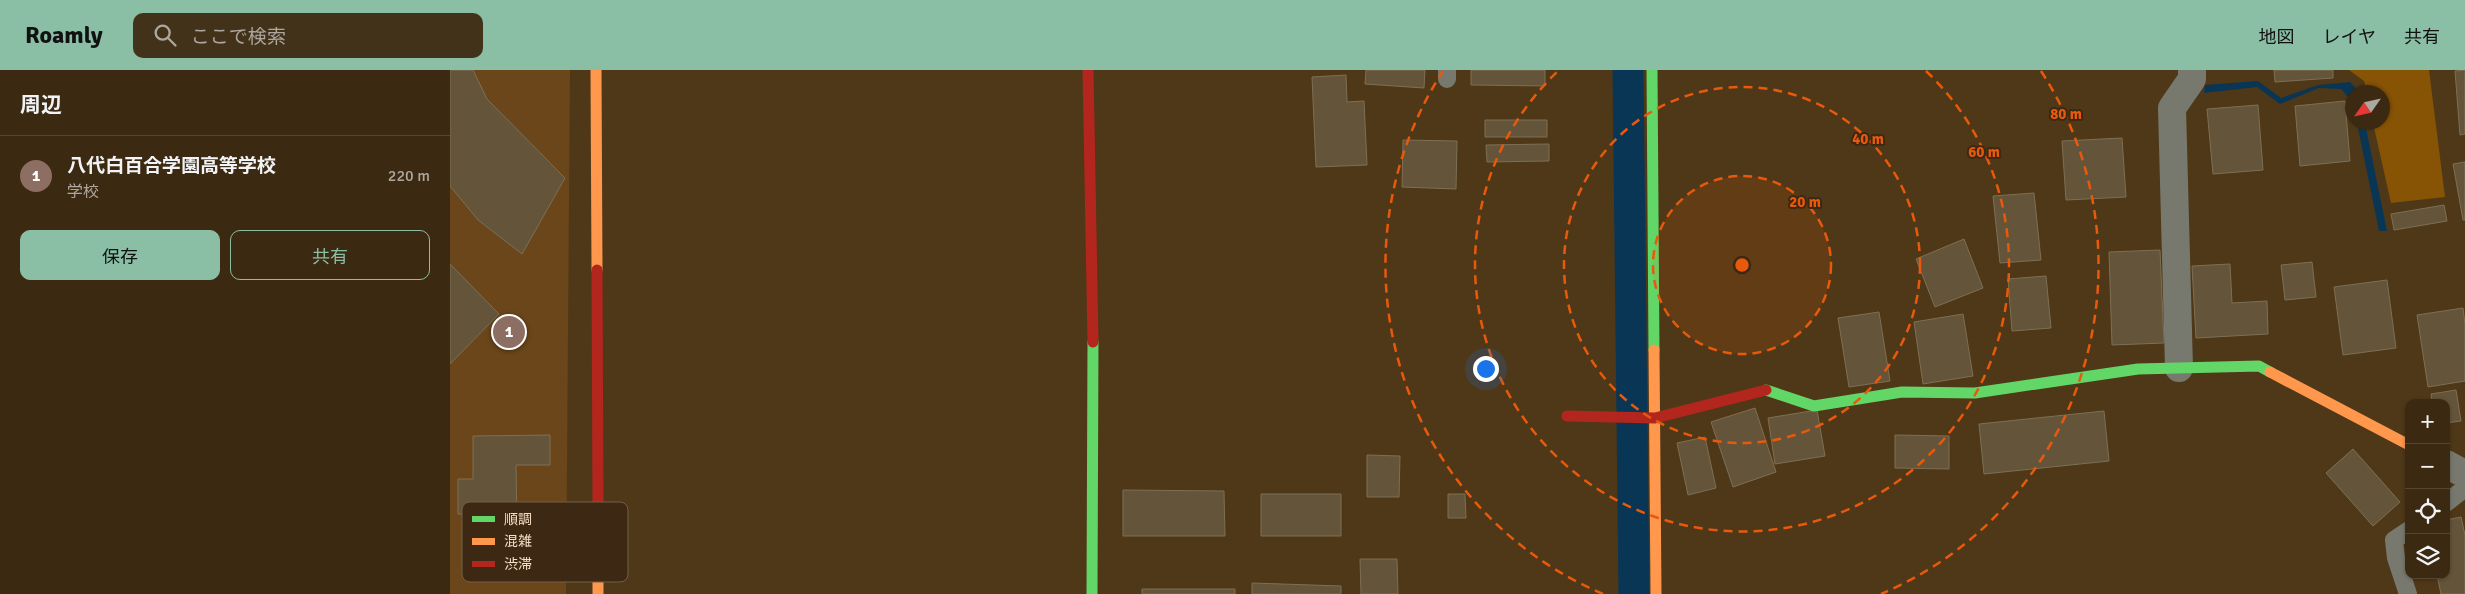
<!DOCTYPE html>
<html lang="ja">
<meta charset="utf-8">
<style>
body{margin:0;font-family:Signika,"Noto Sans JP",sans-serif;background:#42321a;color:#f1f3f6}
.controls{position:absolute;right:15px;bottom:15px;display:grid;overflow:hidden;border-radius:10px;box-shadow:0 1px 4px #0004}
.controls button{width:45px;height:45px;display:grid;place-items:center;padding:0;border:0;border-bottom:1px solid #544631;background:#3b2a11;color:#f1f3f6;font:25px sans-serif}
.compass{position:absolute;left:1895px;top:15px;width:45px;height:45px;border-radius:50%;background:#3b2a11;box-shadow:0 1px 4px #0004;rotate:236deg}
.you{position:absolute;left:1035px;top:298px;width:18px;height:18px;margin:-12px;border:4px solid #fff;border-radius:50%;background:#1a73e8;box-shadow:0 0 0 8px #1a73e833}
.badge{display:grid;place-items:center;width:32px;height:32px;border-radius:50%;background:#8abfa5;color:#fff;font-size:16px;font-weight:700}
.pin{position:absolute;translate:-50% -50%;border:2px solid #fff;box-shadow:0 1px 5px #0006}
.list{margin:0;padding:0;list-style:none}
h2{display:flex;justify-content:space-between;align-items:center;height:65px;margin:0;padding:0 20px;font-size:21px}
h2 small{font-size:16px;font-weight:400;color:#aca79f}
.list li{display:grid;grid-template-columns:32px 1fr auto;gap:15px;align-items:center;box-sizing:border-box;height:80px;padding:0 20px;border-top:1px solid #544631}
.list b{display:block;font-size:19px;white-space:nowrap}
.list p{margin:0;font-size:16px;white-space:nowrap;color:#aca79f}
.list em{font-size:16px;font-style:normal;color:#aca79f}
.actions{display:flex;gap:10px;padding:15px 20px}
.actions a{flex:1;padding:11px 0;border:1px solid #8abfa5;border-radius:10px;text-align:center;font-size:18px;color:#8abfa5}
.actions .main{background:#8abfa5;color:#111}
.icon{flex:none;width:28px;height:28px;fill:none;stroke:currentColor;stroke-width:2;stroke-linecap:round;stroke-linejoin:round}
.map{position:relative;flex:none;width:2015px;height:524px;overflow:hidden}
header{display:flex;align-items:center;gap:30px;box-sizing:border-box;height:70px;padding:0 25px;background:#8abfa5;color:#111}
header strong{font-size:24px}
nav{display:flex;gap:28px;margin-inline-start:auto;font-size:18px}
.search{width:350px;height:45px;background:#42321a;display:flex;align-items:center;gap:12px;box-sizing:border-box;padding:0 18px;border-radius:10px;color:#aca79f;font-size:19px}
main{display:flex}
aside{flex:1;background:#3b2a11}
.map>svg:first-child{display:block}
.built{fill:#6a461a}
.green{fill:#875304}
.water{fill:#0a3655}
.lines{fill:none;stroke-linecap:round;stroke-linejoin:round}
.canal{stroke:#0a3655;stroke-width:31}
.building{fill:#64553a;stroke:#7e6f54}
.lane{stroke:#77796f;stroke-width:18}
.street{stroke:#77796f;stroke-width:28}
.fast{stroke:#63d668;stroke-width:11}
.slow{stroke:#ff974d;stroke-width:11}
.jam{stroke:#b3261e;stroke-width:11}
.ring{fill:none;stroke:#e8590c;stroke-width:2.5;stroke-dasharray:9 6}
.key{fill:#3c2813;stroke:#745f48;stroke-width:1}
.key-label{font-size:14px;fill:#f8dec5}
.centre{fill:#e8590c;stroke:#3c2813;stroke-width:2.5}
.ring-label{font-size:15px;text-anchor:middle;font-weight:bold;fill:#e8590c;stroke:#3c2813;stroke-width:4;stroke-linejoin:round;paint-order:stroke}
</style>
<header>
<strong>Roamly</strong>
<div class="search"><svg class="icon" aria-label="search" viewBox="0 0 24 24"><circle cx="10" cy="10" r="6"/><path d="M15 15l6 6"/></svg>ここで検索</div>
<nav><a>地図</a><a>レイヤ</a><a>共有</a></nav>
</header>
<main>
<aside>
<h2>周辺<small></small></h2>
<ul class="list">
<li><span class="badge" style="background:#8d6e63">1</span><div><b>八代白百合学園高等学校</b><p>学校</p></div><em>220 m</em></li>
</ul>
<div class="actions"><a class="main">保存</a><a>共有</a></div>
</aside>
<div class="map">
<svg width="2015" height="524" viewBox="0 0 2015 524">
<rect width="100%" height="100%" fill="#4f3817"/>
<!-- built -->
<path class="built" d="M 0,0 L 120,0 L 116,524 L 0,524 Z"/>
<!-- green -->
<path class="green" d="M 1899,0 L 1979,0 L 1995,127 L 1941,133 L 1923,53 L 1932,52 L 1932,22 L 1917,22 L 1914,11 Z"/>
<!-- water -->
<path class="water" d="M 1808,11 L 1831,28 L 1868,15 L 1900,12 L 1909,22 L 1902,22 L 1902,31 L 1891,19 L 1869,18 L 1830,34 L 1807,17 L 1754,23 L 1755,15 Z
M 1907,53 L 1915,53 L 1937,161 L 1929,161 Z"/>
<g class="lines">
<!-- canal -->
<path class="canal" d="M 1178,0 L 1184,524"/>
</g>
<!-- building -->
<path class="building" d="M 0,0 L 23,0 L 37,29 L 115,108 L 72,184 L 28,150 L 0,116 Z
M 916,0 L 975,0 L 974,18 L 915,14 Z
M 1021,0 L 1095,0 L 1095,16 L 1021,15 Z
M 1824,0 L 1883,0 L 1883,8 L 1825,12 Z
M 2015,0 L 2015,64 L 2010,65 L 2005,1 Z
M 896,5 L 897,32 L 914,31 L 917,95 L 866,97 L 862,7 Z
M 1895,31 L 1900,91 L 1850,96 L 1845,36 Z
M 1808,35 L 1813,100 L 1763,104 L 1757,39 Z
M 1035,50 L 1097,50 L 1097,67 L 1035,67 Z
M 1672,68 L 1676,127 L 1616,130 L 1612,71 Z
M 953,70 L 1007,71 L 1006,119 L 952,117 Z
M 1099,74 L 1099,91 L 1037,92 L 1036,75 Z
M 2015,92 L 2015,150 L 2013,150 L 2003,94 Z
M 1584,123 L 1591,190 L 1550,193 L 1543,126 Z
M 1994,135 L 1997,151 L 1944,160 L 1941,144 Z
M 1514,169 L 1533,218 L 1485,237 L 1466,189 Z
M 1710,180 L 1714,273 L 1662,275 L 1659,182 Z
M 1862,192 L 1866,227 L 1835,230 L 1831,195 Z
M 0,194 L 49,244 L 0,294 Z
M 1780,194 L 1782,233 L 1817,231 L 1818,264 L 1746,268 L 1742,196 Z
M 1596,206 L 1601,258 L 1562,261 L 1558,209 Z
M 1937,210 L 1946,278 L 1893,285 L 1884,217 Z
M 2013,238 L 2015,254 L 2015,311 L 1978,317 L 1967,245 Z
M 1429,242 L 1440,311 L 1399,317 L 1388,248 Z
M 1513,244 L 1523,306 L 1473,314 L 1464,252 Z
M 2006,320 L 2011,351 L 1996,353 L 1996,333 L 1982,333 L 1981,324 Z
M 1305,338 L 1326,402 L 1283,417 L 1261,352 Z
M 1367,340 L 1375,386 L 1325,394 L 1318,348 Z
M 1654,341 L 1659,391 L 1534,404 L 1529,354 Z
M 100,365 L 100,395 L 66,395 L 67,460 L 102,460 L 103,484 L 19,484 L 19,444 L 8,444 L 8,409 L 23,409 L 23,366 Z
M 1445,365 L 1499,366 L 1499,399 L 1445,398 Z
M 1255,367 L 1266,418 L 1238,425 L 1227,373 Z
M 1903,379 L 1950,432 L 1923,456 L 1876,403 Z
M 917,385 L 950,386 L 949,427 L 917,427 Z
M 673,420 L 774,421 L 775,466 L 673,466 Z
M 811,424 L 891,424 L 891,466 L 811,466 Z
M 998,424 L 1015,424 L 1016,448 L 998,448 Z
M 2011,447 L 2015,465 L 2015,524 L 1991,524 L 1987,505 L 1996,505 L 1996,450 Z
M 910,489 L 947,489 L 948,524 L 911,524 Z
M 802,513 L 891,516 L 891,524 L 802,524 Z
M 692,519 L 785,519 L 785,524 L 692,524 Z"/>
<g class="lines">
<!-- lane -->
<path class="lane" d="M 997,9 L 997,0
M 1996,433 L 2015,418
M 1958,524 L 1946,488 L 1944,470 L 1959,460"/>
<!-- street -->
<path class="street" d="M 1729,298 L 1722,38 L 1742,9 L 1742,0
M 1996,394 L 2015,404"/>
<!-- fast -->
<path class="fast" d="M 1202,0 L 1204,280
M 1316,320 L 1364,336 L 1452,322 L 1525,323 L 1688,299 L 1809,296 L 1820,302
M 642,524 L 643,272"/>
<!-- slow -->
<path class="slow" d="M 146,0 L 147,200
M 1204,280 L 1206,524
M 1820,302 L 1959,375
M 148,438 L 148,524"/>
<!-- jam -->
<path class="jam" d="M 638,0 L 643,272
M 147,200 L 148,438
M 1117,346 L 1205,348 L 1316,320"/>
</g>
<!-- distance rings -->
<circle cx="1292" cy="195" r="89" fill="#e8590c" fill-opacity=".12"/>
<g class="ring">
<circle cx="1292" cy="195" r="89"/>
<circle cx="1292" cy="195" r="178"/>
<path d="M1476 1A267 267 0 1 1 1108 1"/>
<path d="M1153 524A357 357 0 0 1 993 1M1591 1A357 357 0 0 1 1431 524"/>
</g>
<!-- legend -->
<rect x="12" y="432" width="166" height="80" rx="8" class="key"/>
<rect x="22" y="446" width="23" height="6" fill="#63d668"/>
<rect x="22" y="468" width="23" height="7" fill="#ff974d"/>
<rect x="22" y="491" width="23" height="6" fill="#b3261e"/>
<g class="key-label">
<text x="54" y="454">順調</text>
<text x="54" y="476">混雑</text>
<text x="54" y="499">渋滞</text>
</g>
<circle cx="1292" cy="195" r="8" class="centre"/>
<g class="ring-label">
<text x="1616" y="49">80 m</text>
<text x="1418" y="74">40 m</text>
<text x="1534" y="87">60 m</text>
<text x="1355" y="137">20 m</text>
</g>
</svg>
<div class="controls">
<button>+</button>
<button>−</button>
<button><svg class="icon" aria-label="locate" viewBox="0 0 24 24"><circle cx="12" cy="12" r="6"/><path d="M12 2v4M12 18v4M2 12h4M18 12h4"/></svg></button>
<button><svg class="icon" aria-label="layers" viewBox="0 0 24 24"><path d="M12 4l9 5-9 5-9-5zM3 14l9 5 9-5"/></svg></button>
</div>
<svg class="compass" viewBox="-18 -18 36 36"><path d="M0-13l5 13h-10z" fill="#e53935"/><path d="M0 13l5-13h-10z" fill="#aca79f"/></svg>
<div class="you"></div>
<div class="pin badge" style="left:59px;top:262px;background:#8d6e63">1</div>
</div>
</main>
